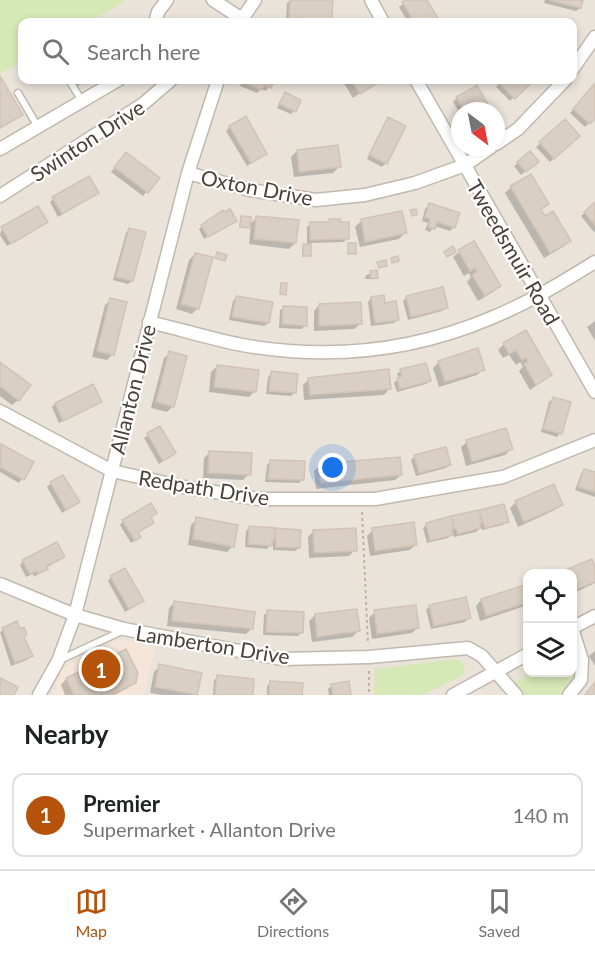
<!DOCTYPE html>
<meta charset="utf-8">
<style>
body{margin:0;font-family:Lato,sans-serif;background:#f6f6f6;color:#202124}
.controls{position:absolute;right:18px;bottom:18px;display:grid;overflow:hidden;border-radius:12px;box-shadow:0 3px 9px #0003}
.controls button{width:54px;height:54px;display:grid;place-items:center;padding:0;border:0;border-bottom:2px solid #e0e0e0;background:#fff;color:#202124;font:30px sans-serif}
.compass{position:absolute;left:451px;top:102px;width:54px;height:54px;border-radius:50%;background:#fff;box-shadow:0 3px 9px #0003;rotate:148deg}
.you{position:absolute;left:333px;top:468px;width:21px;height:21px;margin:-15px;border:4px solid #fff;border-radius:50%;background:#1a73e8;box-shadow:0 0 0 9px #1a73e833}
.badge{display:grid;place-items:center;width:39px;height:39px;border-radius:50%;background:#b45309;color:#fff;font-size:20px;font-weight:700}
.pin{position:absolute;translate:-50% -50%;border:3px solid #fff;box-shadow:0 2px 6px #0006}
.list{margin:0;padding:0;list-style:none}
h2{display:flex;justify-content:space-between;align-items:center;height:78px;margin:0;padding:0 24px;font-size:26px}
h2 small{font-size:20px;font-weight:400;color:#757577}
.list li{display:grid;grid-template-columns:39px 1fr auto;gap:18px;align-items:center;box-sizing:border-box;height:84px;margin:0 12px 12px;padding:0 12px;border:2px solid #e0e0e0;border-radius:12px}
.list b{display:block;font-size:22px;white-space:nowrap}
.list p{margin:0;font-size:20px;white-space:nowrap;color:#757577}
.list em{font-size:20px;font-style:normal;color:#757577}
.icon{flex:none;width:33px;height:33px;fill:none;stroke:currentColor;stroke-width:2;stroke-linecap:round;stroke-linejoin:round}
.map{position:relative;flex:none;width:595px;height:695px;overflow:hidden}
.search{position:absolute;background:#fff;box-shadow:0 3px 9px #0003;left:18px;right:18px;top:18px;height:66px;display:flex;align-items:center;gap:15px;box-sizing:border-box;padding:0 21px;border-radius:12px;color:#757577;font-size:22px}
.sheet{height:174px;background:#fff}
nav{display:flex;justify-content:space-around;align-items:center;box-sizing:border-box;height:84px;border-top:2px solid #e0e0e0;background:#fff;font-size:16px;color:#757577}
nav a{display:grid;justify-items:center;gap:3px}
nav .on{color:#b45309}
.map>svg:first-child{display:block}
.residential{fill:#e9e3da;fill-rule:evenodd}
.commercial{fill:#f6e6d9}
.green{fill:#d7e8b7}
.shadow{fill:#0003}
.building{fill:#dacfc4;stroke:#d2c3b5;stroke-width:1.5}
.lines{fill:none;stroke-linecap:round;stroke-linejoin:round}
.lane-casing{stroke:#c1b8ae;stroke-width:9}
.street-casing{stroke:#c1b8ae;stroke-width:15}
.path{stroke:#c2b2a0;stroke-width:2;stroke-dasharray:3 3;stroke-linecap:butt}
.lane{stroke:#fff;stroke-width:6}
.street{stroke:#fff;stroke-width:12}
.labels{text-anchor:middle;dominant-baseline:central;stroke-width:4.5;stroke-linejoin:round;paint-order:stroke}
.street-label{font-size:21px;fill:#4a4239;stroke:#fff}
</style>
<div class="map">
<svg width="595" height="695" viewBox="0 0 595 695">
<rect width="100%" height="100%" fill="#f5f1ec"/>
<!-- residential -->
<path class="residential" d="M 0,0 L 595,0 L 595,695 L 0,695 ZM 22,22 L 572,22 L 572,80 L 22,80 ZM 460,111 L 496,111 L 496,147 L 460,147 ZM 528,574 L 572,574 L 572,672 L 528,672 Z"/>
<!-- commercial -->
<path class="commercial" d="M 122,639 L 155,648 L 144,695 L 52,695 L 62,668 Z"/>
<!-- green -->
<path class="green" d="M 0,0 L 127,0 L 89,22 L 22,22 L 22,61 L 0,74 Z
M 573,649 C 583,665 580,685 562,695 L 521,695 L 511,684 L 531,673 L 572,672 Z
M 455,659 L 460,660 L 465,667 L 462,676 L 422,695 L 374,695 L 375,669 Z"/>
<!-- shadow -->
<path class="shadow" d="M 291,0 L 331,19 L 328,22 L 286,21 L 287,3 Z
M 408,0 L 426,0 L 438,20 L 435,22 L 408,22 L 399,7 Z
M 545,0 L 582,0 L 580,8 L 576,11 L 544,3 Z
M 0,78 L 21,115 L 0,129 Z
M 72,80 L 88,80 L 76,87 Z
M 243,80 L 273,80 L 266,91 L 261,89 L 257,93 L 240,86 Z
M 277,80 L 287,80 L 285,83 Z
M 342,80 L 376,80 L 377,82 L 353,98 Z
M 503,80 L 531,80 L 510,101 L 496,87 Z
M 595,85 L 595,116 L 585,127 L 570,113 Z
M 285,94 L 294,111 L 291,114 L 277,108 Z
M 457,98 L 490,111 L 460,111 L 460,113 L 453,102 Z
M 389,119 L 386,163 L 382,167 L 367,159 Z
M 565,121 L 578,136 L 550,162 L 536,147 Z
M 230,127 L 266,153 L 247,166 L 226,131 Z
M 297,151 L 339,167 L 333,173 L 294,177 L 291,157 Z
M 122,158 L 157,178 L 143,196 L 111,172 Z
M 518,163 L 533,165 L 521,175 L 514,166 Z
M 511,187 L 547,204 L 540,211 L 544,218 L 569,241 L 563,247 L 544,258 L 505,193 Z
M 97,193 L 58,217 L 50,202 L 53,199 Z
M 595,204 L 595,232 L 594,232 L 581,216 Z
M 429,205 L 454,227 L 450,231 L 434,226 L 430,232 L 425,230 L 428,223 L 422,221 L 425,209 Z
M 222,212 L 235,221 L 204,239 L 199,229 L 207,221 Z
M 401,212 L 405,233 L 399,239 L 360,247 L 355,227 L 361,221 Z
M 241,217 L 249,225 L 257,217 L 295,243 L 289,249 L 249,244 L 251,225 L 249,227 L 239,226 Z
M 330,221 L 347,239 L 343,242 L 310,243 L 310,255 L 302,257 L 302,247 L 307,245 L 307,227 L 310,224 L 327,223 Z
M 46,222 L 7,246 L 0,235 L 2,228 Z
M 130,229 L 132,281 L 128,284 L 113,280 L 126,233 Z
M 459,252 L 499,286 L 493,292 L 478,301 L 467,282 L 471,277 L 469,273 L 464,276 L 453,257 Z
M 195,254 L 198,308 L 192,314 L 176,309 L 189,260 Z
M 376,272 L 375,279 L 365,279 L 366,275 Z
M 236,297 L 268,323 L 264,326 L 229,320 L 233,301 Z
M 407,297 L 446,307 L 442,311 L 408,320 L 403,301 Z
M 371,298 L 384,304 L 398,319 L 394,323 L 371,326 L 368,302 Z
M 111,300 L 113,354 L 107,360 L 92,357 L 105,305 Z
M 319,305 L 360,324 L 354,329 L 314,331 L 314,311 Z
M 283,307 L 305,325 L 302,329 L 279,328 L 280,311 Z
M 595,321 L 595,341 L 587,327 Z
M 525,332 L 551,375 L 530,390 L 519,371 L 523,367 L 520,362 L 516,365 L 509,355 L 503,358 L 498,350 L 504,344 Z
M 170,353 L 173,406 L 167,412 L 151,408 L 164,358 Z
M 439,362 L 483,369 L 477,375 L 439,387 L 433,368 Z
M 0,364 L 18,400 L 12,405 L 0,396 Z
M 217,366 L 255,391 L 249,397 L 209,392 L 211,372 Z
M 401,371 L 429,381 L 426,384 L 397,392 L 394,383 L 399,378 L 397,374 Z
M 272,373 L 295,392 L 291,396 L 266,394 L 268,377 Z
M 309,379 L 389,389 L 384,395 L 304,400 L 303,385 Z
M 553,399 L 560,433 L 557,437 L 541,432 L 549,402 Z
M 100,402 L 59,423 L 52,407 L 55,404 Z
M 159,428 L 174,453 L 159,464 L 144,438 Z
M 467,442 L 511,449 L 505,455 L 466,466 L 461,447 Z
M 1,446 L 32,463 L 19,483 L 0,472 Z
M 210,452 L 249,474 L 243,480 L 203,478 L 204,458 Z
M 415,456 L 449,465 L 446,468 L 416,476 L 411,460 Z
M 271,461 L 303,479 L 299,483 L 265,482 L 267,465 Z
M 320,465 L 401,475 L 395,480 L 316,489 L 314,471 Z
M 584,470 L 595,474 L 595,497 L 575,490 L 581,474 Z
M 51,483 L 78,502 L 62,513 L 47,487 Z
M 516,502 L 561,504 L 555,510 L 518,527 L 510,508 Z
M 503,505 L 507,521 L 503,525 L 482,530 L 481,527 L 476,532 L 454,537 L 453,533 L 448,538 L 427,543 L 423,528 L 427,524 Z
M 149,518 L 149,526 L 137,533 L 135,540 L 131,543 L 120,525 L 123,521 Z
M 197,519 L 233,546 L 227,552 L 188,545 L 191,525 Z
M 250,527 L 300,531 L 299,548 L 295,551 L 273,550 L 273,542 L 267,549 L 245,547 L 246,531 Z
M 373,530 L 415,545 L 410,550 L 370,556 L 367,536 Z
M 313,532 L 355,550 L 349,556 L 309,558 L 308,537 Z
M 63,556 L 34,577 L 33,574 L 26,577 L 20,565 L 23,561 Z
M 595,570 L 595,583 L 572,594 L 572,574 Z
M 111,577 L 142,601 L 125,612 L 108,581 Z
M 528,581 L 528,605 L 480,621 L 476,606 L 481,600 L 523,587 Z
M 174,603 L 252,628 L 246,634 L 167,626 L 169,608 Z
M 430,606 L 469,618 L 465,622 L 431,629 L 426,610 Z
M 267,612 L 302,632 L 298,636 L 263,635 L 264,615 Z
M 375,612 L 418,628 L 412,633 L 372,639 L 369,618 Z
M 315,615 L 358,631 L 352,637 L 312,642 L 309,621 Z
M 16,623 L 31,656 L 27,660 L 11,666 L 0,632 Z
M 125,651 L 134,682 L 128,688 L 114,695 L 65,695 L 61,685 L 66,679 Z
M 595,651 L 595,666 L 589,656 Z
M 160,666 L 200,674 L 195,695 L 162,695 L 150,693 L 154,672 Z
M 218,677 L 253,681 L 251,695 L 213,695 L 214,680 Z
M 271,682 L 302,685 L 301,695 L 267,695 L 267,686 Z
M 348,683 L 350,695 L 329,695 L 328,689 L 332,685 Z"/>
<!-- building -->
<path class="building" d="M 290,0 L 333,0 L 332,20 L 289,18 Z
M 405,0 L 427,0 L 439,20 L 436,22 L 414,22 L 402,2 Z
M 549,0 L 583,0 L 581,8 Z
M 0,76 L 23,115 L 0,128 Z
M 244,80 L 274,80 L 271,88 L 264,85 L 262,90 L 243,82 Z
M 351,80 L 377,80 L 379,82 L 360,94 Z
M 501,80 L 534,80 L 515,99 L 498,82 Z
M 595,83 L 595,119 L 590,124 L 573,109 Z
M 477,85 L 492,111 L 464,111 L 456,97 Z
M 285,92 L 301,100 L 296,112 L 279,104 Z
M 246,116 L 267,154 L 251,163 L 229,126 Z
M 388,117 L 406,126 L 387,164 L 369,155 Z
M 565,119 L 580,136 L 554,159 L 539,142 Z
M 338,145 L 341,167 L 299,172 L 297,150 Z
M 530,151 L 539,162 L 526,172 L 517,162 Z
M 126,152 L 160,178 L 148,193 L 114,167 Z
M 531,174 L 549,204 L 541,209 L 545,216 L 553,211 L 571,241 L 550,253 L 510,186 Z
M 89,176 L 99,193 L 62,214 L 52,197 Z
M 595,202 L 595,225 L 584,212 Z
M 429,203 L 460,213 L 455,228 L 437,222 L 435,229 L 428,227 L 430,219 L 425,217 Z
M 38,206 L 48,222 L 11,244 L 1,227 Z
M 230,209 L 237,221 L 208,237 L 201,225 L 223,210 L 224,212 Z
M 416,209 L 417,215 L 412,216 L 410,210 Z
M 402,211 L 407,233 L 365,242 L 361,219 Z
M 241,216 L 251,217 L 250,228 L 240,227 Z
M 256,216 L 299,220 L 296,243 L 254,239 Z
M 329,219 L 340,219 L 340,222 L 349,222 L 349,239 L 310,240 L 310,222 L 329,222 Z
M 129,228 L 146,232 L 133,281 L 116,277 Z
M 474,241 L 501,286 L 485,296 L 472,275 L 477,272 L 475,268 L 470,271 L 458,250 Z
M 348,243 L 356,243 L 356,254 L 348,254 Z
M 303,244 L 311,244 L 311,256 L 303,256 Z
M 453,246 L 456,252 L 447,257 L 444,252 Z
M 217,252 L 227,255 L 225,261 L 215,258 Z
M 195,253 L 213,257 L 199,309 L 181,304 Z
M 398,256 L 399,261 L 392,263 L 391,258 Z
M 386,260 L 387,266 L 379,268 L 377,262 Z
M 377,270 L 378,278 L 371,279 L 370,271 Z
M 281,283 L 287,283 L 286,295 L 280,294 Z
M 443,287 L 448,308 L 411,317 L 406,296 Z
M 384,295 L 385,303 L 396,301 L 399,320 L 375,323 L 371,297 Z
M 236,296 L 273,302 L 269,323 L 232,317 Z
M 110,298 L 127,302 L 114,355 L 97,351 Z
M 361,302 L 362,324 L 319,326 L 319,304 Z
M 283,306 L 307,307 L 307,326 L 282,324 Z
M 526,330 L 552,375 L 536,385 L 524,364 L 528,361 L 526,358 L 522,360 L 516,350 L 509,354 L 503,343 Z
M 478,348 L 485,370 L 445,382 L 438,361 Z
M 169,351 L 187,356 L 174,407 L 156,402 Z
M 0,362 L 31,385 L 19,401 L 0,386 Z
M 426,363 L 431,381 L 400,389 L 397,378 L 402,376 L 400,369 Z
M 217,365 L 259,370 L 256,392 L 214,387 Z
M 389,369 L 391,389 L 310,395 L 308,378 Z
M 271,371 L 298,374 L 296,393 L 269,391 Z
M 93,384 L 102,402 L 63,421 L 55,403 Z
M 553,397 L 571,402 L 562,434 L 543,429 Z
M 160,426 L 176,453 L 163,461 L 147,433 Z
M 506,428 L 513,449 L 472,462 L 466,440 Z
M 1,444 L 34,462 L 24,480 L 0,467 Z
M 446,447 L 451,465 L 419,473 L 414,455 Z
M 209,451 L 252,453 L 251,475 L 208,473 Z
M 400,457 L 402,475 L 321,483 L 319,464 Z
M 270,460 L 305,461 L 304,480 L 268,479 Z
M 584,469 L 595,472 L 595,492 L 578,487 Z
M 63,475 L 80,502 L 66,510 L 50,482 Z
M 554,484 L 563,505 L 524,522 L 515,501 Z
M 151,503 L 157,513 L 151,517 L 154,523 L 138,532 L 141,537 L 135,541 L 122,520 Z
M 504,504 L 509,522 L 485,528 L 479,510 Z
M 479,510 L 482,522 L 480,523 L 481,528 L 458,534 L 456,529 L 454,529 L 451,516 Z
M 451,516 L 454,529 L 452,530 L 453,535 L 430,541 L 426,523 Z
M 196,517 L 238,525 L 234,547 L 193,539 Z
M 414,522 L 417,545 L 375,551 L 372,528 Z
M 249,526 L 275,528 L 274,541 L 272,541 L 272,546 L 248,544 Z
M 275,528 L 301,530 L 300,548 L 276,547 Z
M 356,528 L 357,551 L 314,553 L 313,530 Z
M 57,542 L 65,557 L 47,566 L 48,569 L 38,574 L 37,571 L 30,574 L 22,560 Z
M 592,559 L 595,566 L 595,582 L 572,591 L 572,574 L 556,574 Z
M 125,568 L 144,601 L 129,609 L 110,576 Z
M 528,584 L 528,602 L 486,616 L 481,599 Z
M 466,597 L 471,618 L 434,626 L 429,605 Z
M 174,601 L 255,612 L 253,629 L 172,621 Z
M 416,605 L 419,628 L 377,634 L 374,610 Z
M 357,609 L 360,631 L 317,637 L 315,614 Z
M 267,610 L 304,612 L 303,633 L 266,632 Z
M 17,621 L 20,629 L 24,627 L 27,635 L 24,637 L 33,656 L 15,663 L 2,628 Z
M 126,649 L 138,673 L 136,683 L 110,695 L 74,695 L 66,678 Z
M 159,664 L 202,673 L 197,695 L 155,687 Z
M 217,675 L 254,679 L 253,695 L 215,695 Z
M 0,678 L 18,687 L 14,695 L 0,695 Z
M 270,681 L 303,683 L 302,695 L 269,695 Z
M 349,681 L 351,695 L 333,695 L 331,684 Z
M 595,682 L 595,695 L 585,695 Z"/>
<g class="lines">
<!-- lane casing -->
<g class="lane-casing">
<path id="lane" d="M 69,80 L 82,101
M 18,93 L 38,127
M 60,660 L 124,630"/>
</g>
<!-- street casing -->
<g class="street-casing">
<path id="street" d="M 213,0 L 242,19
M 371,0 L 383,22
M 155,22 L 158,12 L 167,0
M 240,22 L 255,0
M 572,70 L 595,37
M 416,80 L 595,392
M 496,144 L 518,129 L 565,80
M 0,149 L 118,80
M 188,173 L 250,190 L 316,200 L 365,195 L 415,183 L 465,165 L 491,147
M 0,196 L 143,104 L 171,80
M 149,322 C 180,329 211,339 242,345 C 327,360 411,352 491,318 C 528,303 561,283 595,262
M 0,411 L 112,471 L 184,487 L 258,499 L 375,499 L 503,477 L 595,440
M 0,584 L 75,615 L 124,629 L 282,659 L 369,657 L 468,648 L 482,656 L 516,695
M 572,628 L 595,616
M 39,695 L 58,661 L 75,615 L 188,173 L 218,80
M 453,695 L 528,654
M 569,695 L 581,680 L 582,660 L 572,628"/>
</g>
<!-- path -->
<path class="path" d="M 362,512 L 368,644
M 369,671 L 369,695"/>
<!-- lane -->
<use href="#lane" class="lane"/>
<!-- street -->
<use href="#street" class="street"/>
</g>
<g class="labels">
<!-- street labels -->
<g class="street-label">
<text transform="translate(87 140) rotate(-33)">Swinton Drive</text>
<text transform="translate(257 187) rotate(11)">Oxton Drive</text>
<text transform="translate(514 252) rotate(60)">Tweedsmuir Road</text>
<text transform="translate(132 389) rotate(-76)">Allanton Drive</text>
<text transform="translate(204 487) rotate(9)">Redpath Drive</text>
<text transform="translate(213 644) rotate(9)">Lamberton Drive</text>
</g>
</g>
</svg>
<div class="controls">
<button><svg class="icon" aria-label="locate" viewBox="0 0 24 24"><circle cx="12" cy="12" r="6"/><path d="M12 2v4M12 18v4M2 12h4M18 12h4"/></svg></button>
<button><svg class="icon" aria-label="layers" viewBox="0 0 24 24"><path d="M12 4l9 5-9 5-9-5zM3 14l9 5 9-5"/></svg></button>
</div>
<svg class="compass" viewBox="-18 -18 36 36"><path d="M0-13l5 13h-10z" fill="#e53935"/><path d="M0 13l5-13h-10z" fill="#757577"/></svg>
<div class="you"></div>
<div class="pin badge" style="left:101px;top:669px">1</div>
<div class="search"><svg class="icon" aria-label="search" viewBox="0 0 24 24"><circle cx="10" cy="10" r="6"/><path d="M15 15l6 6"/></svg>Search here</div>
</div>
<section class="sheet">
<h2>Nearby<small></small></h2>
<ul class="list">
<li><span class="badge">1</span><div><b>Premier</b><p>Supermarket · Allanton Drive</p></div><em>140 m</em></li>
</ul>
</section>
<nav>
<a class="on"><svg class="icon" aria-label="map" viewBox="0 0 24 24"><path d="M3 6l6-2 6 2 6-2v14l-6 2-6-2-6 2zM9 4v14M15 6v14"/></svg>Map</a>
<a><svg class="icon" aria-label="directions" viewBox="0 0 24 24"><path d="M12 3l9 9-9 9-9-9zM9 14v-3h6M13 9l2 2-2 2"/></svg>Directions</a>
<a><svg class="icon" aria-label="saved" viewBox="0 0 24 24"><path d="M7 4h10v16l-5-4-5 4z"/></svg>Saved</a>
</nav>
